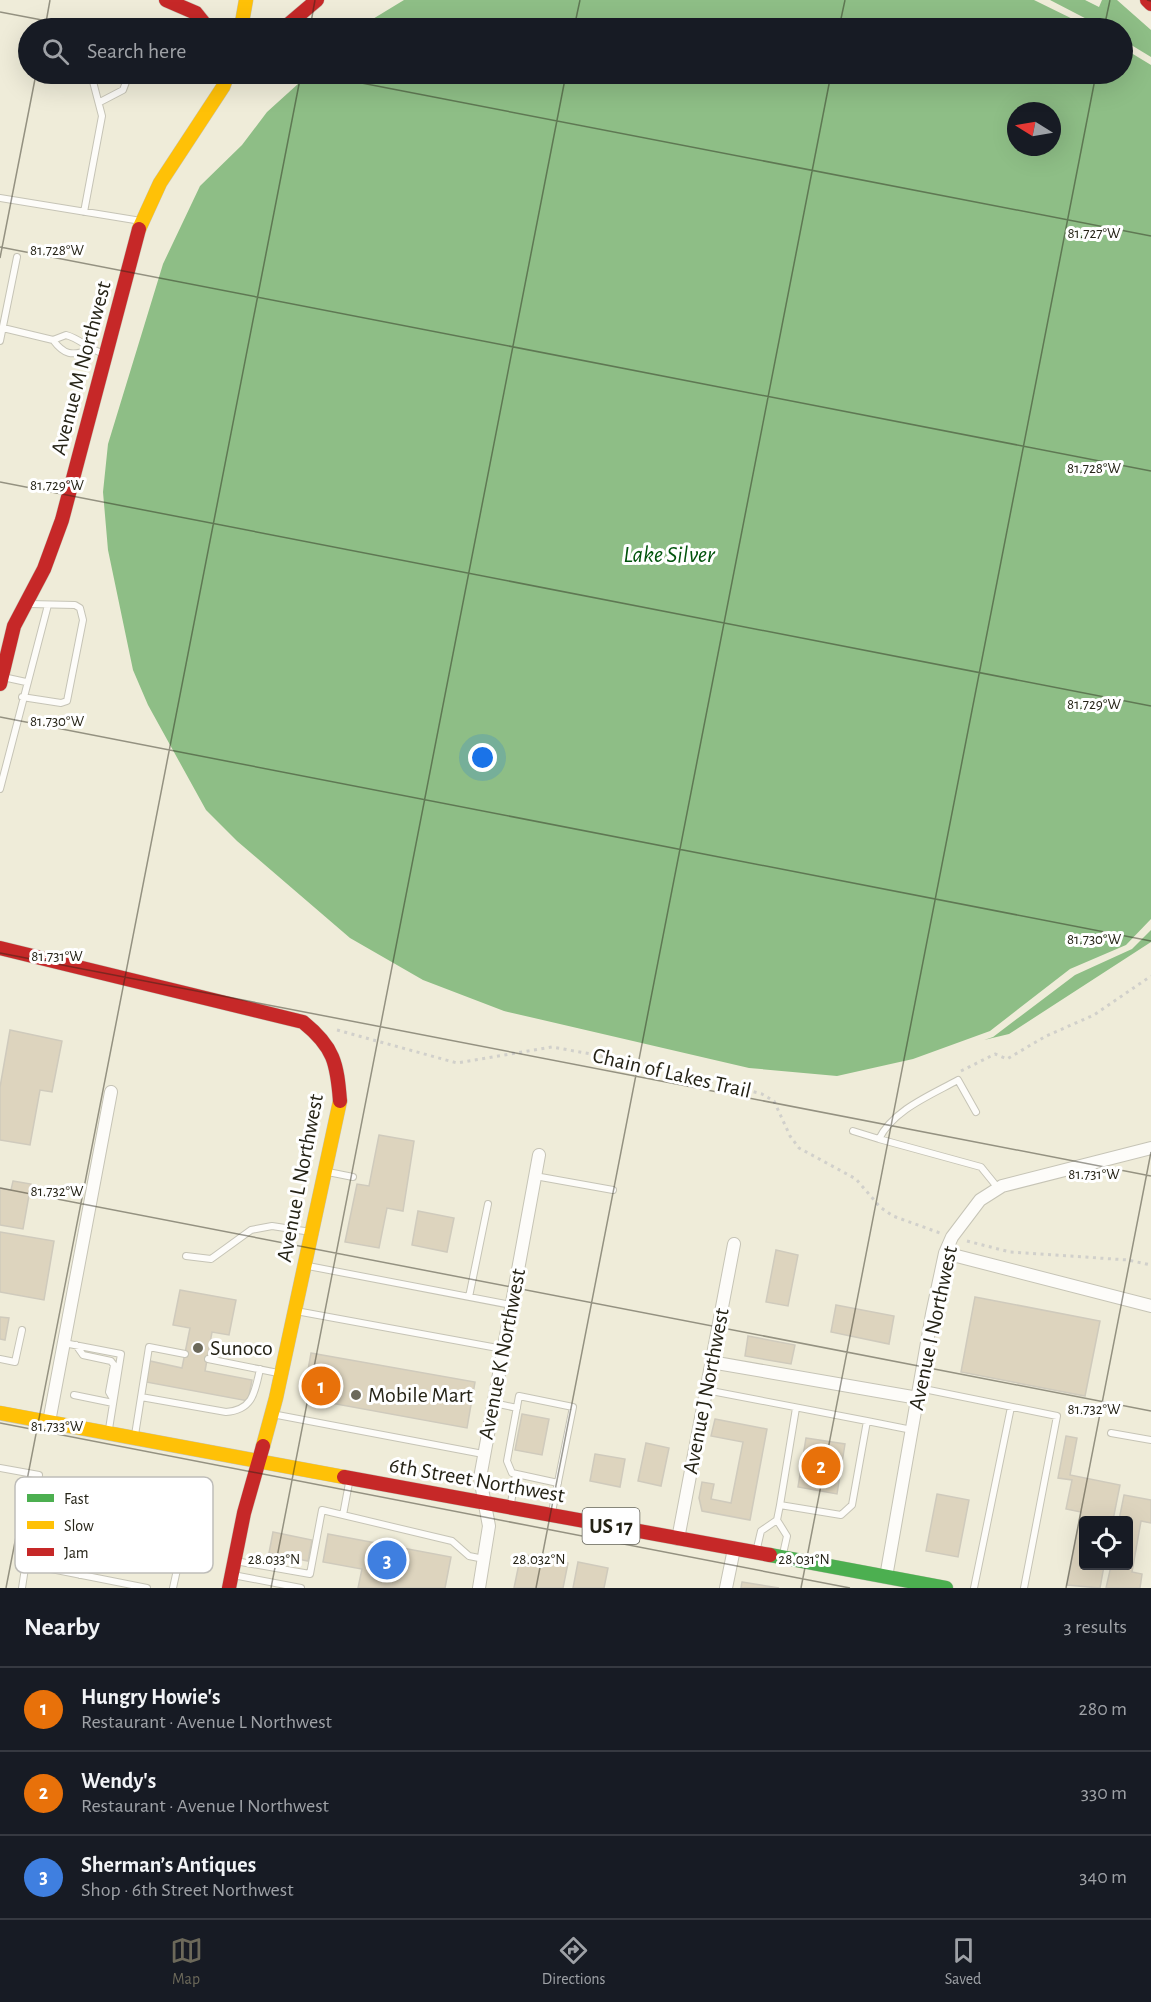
<!DOCTYPE html>
<meta charset="utf-8">
<style>
body{margin:0;font-family:"Alegreya Sans",sans-serif;background:#242831;color:#f1f3f6}
.controls{position:absolute;right:18px;bottom:18px;display:grid;overflow:hidden;border-radius:6px;box-shadow:0 6px 24px #0002}
.controls button{width:54px;height:54px;display:grid;place-items:center;padding:0;border:0;border-bottom:2px solid #363941;background:#171b24;color:#f1f3f6;font:30px sans-serif}
.compass{position:absolute;left:1007px;top:102px;width:54px;height:54px;border-radius:50%;background:#171b24;box-shadow:0 6px 24px #0002;rotate:281deg}
.you{position:absolute;left:483px;top:758px;width:21px;height:21px;margin:-15px;border:4px solid #fff;border-radius:50%;background:#1a73e8;box-shadow:0 0 0 9px #1a73e833}
.badge{display:grid;place-items:center;width:39px;height:39px;border-radius:50%;background:#6c695a;color:#fff;font-size:20px;font-weight:700}
.pin{position:absolute;translate:-50% -50%;border:3px solid #fff;box-shadow:0 2px 6px #0006}
.list{margin:0;padding:0;list-style:none}
h2{display:flex;justify-content:space-between;align-items:center;height:78px;margin:0;padding:0 24px;font-size:26px}
h2 small{font-size:20px;font-weight:400;color:#9ea1a6}
.list li{display:grid;grid-template-columns:39px 1fr auto;gap:18px;align-items:center;box-sizing:border-box;height:84px;padding:0 24px;border-top:2px solid #363941}
.list b{display:block;font-size:22px;white-space:nowrap}
.list p{margin:0;font-size:20px;white-space:nowrap;color:#9ea1a6}
.list em{font-size:20px;font-style:normal;color:#9ea1a6}
.icon{flex:none;width:33px;height:33px;fill:none;stroke:currentColor;stroke-width:2;stroke-linecap:round;stroke-linejoin:round}
.map{position:relative;flex:none;width:1151px;height:1588px;overflow:hidden}
.search{position:absolute;background:#171b24;box-shadow:0 6px 24px #0002;left:18px;right:18px;top:18px;height:66px;display:flex;align-items:center;gap:15px;box-sizing:border-box;padding:0 21px;border-radius:33px;color:#9ea1a6;font-size:22px}
.sheet{height:330px;background:#171b24}
nav{display:flex;justify-content:space-around;align-items:center;box-sizing:border-box;height:84px;border-top:2px solid #363941;background:#171b24;font-size:16px;color:#9ea1a6}
nav a{display:grid;justify-items:center;gap:3px}
nav .on{color:#6c695a}
.map>svg:first-child{display:block}
.water{fill:#8ebe86;fill-rule:evenodd}
.building{fill:#ddd4be;stroke:#cfcabc;stroke-width:1.5}
.lines{fill:none;stroke-linecap:round;stroke-linejoin:round}
.lane-casing{stroke:#c6c4b6;stroke-width:8}
.street-casing{stroke:#c6c4b6;stroke-width:14}
.fast-casing{stroke:#c6c4b6;stroke-width:15}
.slow-casing{stroke:#c6c4b6;stroke-width:15}
.jam-casing{stroke:#c6c4b6;stroke-width:15}
.path{stroke:#d1d0cb;stroke-width:3;stroke-dasharray:3 4.5;stroke-linecap:butt}
.lane{stroke:#fdfcf9;stroke-width:6}
.street{stroke:#fdfcf9;stroke-width:12}
.fast{stroke:#4caf50;stroke-width:14}
.slow{stroke:#ffc107;stroke-width:14}
.jam{stroke:#c62828;stroke-width:14}
.ticks{fill:none;stroke:#252316;stroke-width:1.5;stroke-opacity:0.45}
.poi-dot{fill:#6c695a;stroke:#fff;stroke-width:2}
.labels{text-anchor:middle;dominant-baseline:central;stroke-width:6;stroke-linejoin:round;paint-order:stroke}
.shield{fill:#fff;stroke:#66655c;stroke-width:1.5}
.shield-label{font-size:21px;font-weight:bold;fill:#252316}
.street-label{font-size:22px;fill:#252316;stroke:#fff}
.poi-label{font-size:22px;fill:#252316;stroke:#fff;text-anchor:start}
.water-label{font-size:24px;font-style:italic;fill:#02530c;stroke:#fff}
.key{fill:#fff;stroke:#bebdb9;stroke-width:1.5}
.key-label{font-size:16px;fill:#252316}
.ticks-label{font-size:15px;text-anchor:middle;fill:#252316;stroke:#fff;stroke-width:6;stroke-linejoin:round;paint-order:stroke}
</style>
<div class="map">
<svg width="1151" height="1588" viewBox="0 0 1151 1588">
<rect width="100%" height="100%" fill="#efecd9"/>
<!-- water -->
<path class="water" d="M 404,0 L 1034,0 L 1091,28 L 358,28 Z
M 1050,0 L 1085,0 L 1099,7 L 1102,0 L 1117,0 L 1151,30 L 1151,57 L 1123,40 L 1122,28 L 1104,28 Z
M 1123,48 L 1151,65 L 1151,919 L 1126,945 L 1070,969 L 990,1031 L 913,1059 L 837,1076 L 749,1068 L 504,1011 L 423,980 L 350,938 L 237,841 L 206,810 L 148,705 L 133,670 L 108,550 L 103,492 L 108,444 L 163,264 L 200,186 L 242,145 L 267,112 L 309,74 L 1122,74 ZM 1016,111 L 1052,111 L 1052,147 L 1016,147 Z
M 1151,930 L 1151,942 L 1009,1034 L 984,1040 L 993,1037 L 1075,975 L 1132,949 Z"/>
<!-- building -->
<path class="building" d="M 10,1030 L 62,1041 L 52,1092 L 40,1090 L 30,1145 L 0,1140 L 0,1087 Z
M 379,1135 L 414,1141 L 403,1211 L 387,1208 L 379,1248 L 345,1242 L 357,1184 L 369,1186 Z
M 13,1181 L 31,1184 L 23,1229 L 0,1225 L 0,1188 L 11,1190 Z
M 418,1211 L 454,1218 L 447,1252 L 412,1245 Z
M 0,1232 L 54,1241 L 44,1300 L 0,1292 Z
M 776,1250 L 798,1255 L 788,1306 L 766,1302 Z
M 180,1290 L 236,1300 L 229,1335 L 212,1332 L 205,1371 L 252,1380 L 248,1401 L 146,1382 L 150,1361 L 182,1368 L 190,1328 L 173,1325 Z
M 975,1297 L 1100,1321 L 1085,1396 L 961,1372 Z
M 836,1305 L 894,1316 L 889,1344 L 831,1332 Z
M 0,1317 L 9,1318 L 5,1340 L 0,1339 Z
M 748,1336 L 795,1345 L 791,1364 L 745,1356 Z
M 311,1353 L 475,1382 L 467,1428 L 303,1398 Z
M 522,1414 L 549,1419 L 542,1455 L 515,1450 Z
M 715,1419 L 767,1429 L 750,1520 L 702,1511 L 699,1498 L 702,1482 L 714,1484 L 711,1499 L 731,1503 L 743,1442 L 711,1436 Z
M 1066,1436 L 1077,1438 L 1070,1475 L 1120,1485 L 1113,1520 L 1084,1520 L 1084,1566 L 1104,1566 L 1100,1588 L 1067,1585 L 1081,1512 L 1066,1509 L 1072,1480 L 1058,1478 Z
M 806,1438 L 845,1444 L 837,1494 L 798,1487 Z
M 646,1443 L 669,1448 L 661,1486 L 638,1481 Z
M 595,1454 L 625,1459 L 620,1487 L 590,1481 Z
M 937,1494 L 969,1500 L 958,1557 L 926,1551 Z
M 1124,1495 L 1151,1500 L 1151,1523 L 1141,1521 L 1132,1572 L 1142,1574 L 1140,1588 L 1106,1588 L 1111,1566 L 1128,1566 L 1128,1520 L 1119,1520 Z
M 273,1532 L 312,1540 L 308,1561 L 269,1553 Z
M 328,1534 L 451,1557 L 445,1588 L 358,1588 L 362,1569 L 323,1562 Z
M 521,1554 L 568,1563 L 563,1588 L 514,1588 Z
M 578,1562 L 608,1568 L 604,1588 L 573,1588 Z
M 742,1582 L 779,1588 L 741,1588 Z"/>
<g class="lines">
<!-- lane casing -->
<g class="lane-casing">
<path id="lane" d="M 100,102 L 123,90 L 129,74
M 0,198 L 141,221
M 84,212 L 102,116 L 91,74
M 3,328 L 53,340
M 0,341 L 17,257
M 89,350 C 72,356 64,355 53,340 L 66,335 C 81,339 89,350 105,354
M 3,677 L 26,682
M 22,697 L 61,703 L 67,701 L 83,620 L 80,608 L 75,605 L 29,604
M 0,789 L 48,605
M 976,1112 L 958,1080 C 931,1095 893,1110 879,1139 L 981,1167 L 998,1188
M 853,1131 L 879,1139
M 328,1172 L 353,1177
M 535,1176 L 613,1190
M 186,1256 L 211,1259 L 251,1230 L 272,1226 L 311,1232
M 308,1266 L 511,1305
M 469,1297 L 488,1204
M 296,1311 L 503,1349
M 64,1343 L 121,1354 L 109,1429
M 76,1345 L 83,1355 L 111,1361 L 114,1365 L 109,1392 L 113,1399
M 0,1359 L 15,1362 L 22,1330
M 208,1359 L 278,1373
M 919,1388 L 1057,1416 L 1024,1588
M 706,1390 L 867,1421 L 852,1505 L 841,1515 L 780,1505 L 777,1520
M 74,1395 L 113,1403
M 141,1397 L 226,1412 C 253,1410 255,1392 260,1369
M 494,1403 L 517,1408
M 272,1414 L 483,1454
M 867,1421 L 912,1430
M 1111,1433 L 1151,1440
M 135,1435 L 149,1347 L 185,1354
M 0,1468 L 39,1475 L 22,1588
M 511,1503 L 516,1474
M 780,1505 L 796,1408
M 552,1512 L 573,1407 L 519,1396 L 507,1461 L 512,1473 L 558,1483
M 343,1515 L 349,1483
M 90,1530 L 96,1498 C 118,1479 179,1486 189,1515 L 173,1588
M 757,1548 L 761,1531 L 777,1520 L 787,1536 L 783,1554
M 235,1561 L 310,1574 L 322,1510 L 452,1541 L 469,1556 L 484,1559
M 26,1564 L 147,1588
M 80,1575 L 85,1553
M 233,1575 L 301,1588
M 974,1588 L 1011,1407"/>
</g>
<!-- street casing -->
<g class="street-casing">
<path id="street" d="M 945,1253 L 1151,1306
M 711,1362 L 918,1398
M 49,1422 L 111,1092
M 678,1539 L 734,1244
M 886,1577 L 932,1314 L 945,1253 L 952,1237 L 980,1200 L 1002,1186 L 1151,1148
M 479,1588 L 489,1526 L 480,1478 L 539,1155
M 726,1588 L 734,1549"/>
</g>
<!-- fast casing -->
<g class="fast-casing">
<path id="fast" d="M 770,1555 L 946,1588"/>
</g>
<!-- slow casing -->
<g class="slow-casing">
<path id="slow" d="M 241,28 L 246,0
M 139,229 L 160,183 L 223,87 L 228,74
M 0,1413 L 344,1477
M 263,1446 L 276,1398 L 340,1101"/>
</g>
<!-- jam casing -->
<g class="jam-casing">
<path id="jam" d="M 166,0 L 196,13 L 208,28
M 1147,0 L 1151,4
M 284,28 L 317,0
M 0,684 L 14,626 L 44,569 L 62,520 L 139,229
M 0,948 L 303,1022 C 334,1047 337,1063 340,1101
M 344,1477 L 770,1555
M 229,1588 L 244,1513 L 263,1446"/>
</g>
<!-- path -->
<path class="path" d="M 337,1030 L 457,1063 L 552,1047 L 647,1064 L 762,1094 L 774,1101 L 790,1136 L 799,1148 L 856,1179 L 880,1207 L 893,1216 L 940,1233
M 961,1071 L 995,1054 L 1007,1059 L 1046,1036 L 1094,1015 L 1151,976
M 967,1241 L 1010,1252 L 1128,1260 L 1151,1265"/>
<!-- lane -->
<use href="#lane" class="lane"/>
<!-- street -->
<use href="#street" class="street"/>
<!-- fast -->
<use href="#fast" class="fast"/>
<!-- slow -->
<use href="#slow" class="slow"/>
<!-- jam -->
<use href="#jam" class="jam"/>
</g>
<!-- ticks -->
<path class="ticks" d="M 1147,0 L 1151,1M 0,12 L 84,28M 45,28 L 50,0M 310,28 L 315,0M 574,28 L 580,0M 839,28 L 845,0M 1104,28 L 1110,0M 315,74 L 1151,236M 0,247 L 1151,471M 0,258 L 36,74M 0,482 L 1151,706M 0,717 L 1151,941M 0,953 L 1151,1176M 0,1188 L 1151,1411M 0,1423 L 850,1588M 6,1588 L 301,74M 271,1588 L 566,74M 536,1588 L 831,74M 801,1588 L 1096,74M 1066,1588 L 1151,1152"/>
<!-- markers -->
<g class="poi-dot">
<circle cx="198" cy="1348" r="6"/>
<circle cx="356" cy="1395" r="6"/>
</g>
<g class="labels">
<!-- shield labels -->
<rect class="shield" x="582.5" y="1508" width="57" height="36" rx="4.5"/>
<g class="shield-label">
<text x="611" y="1526">US 17</text>
</g>
<!-- street labels -->
<g class="street-label">
<text transform="translate(81 368) rotate(-75)">Avenue M Northwest</text>
<text transform="translate(672 1073) rotate(13)">Chain of Lakes Trail</text>
<text transform="translate(300 1178) rotate(-79)">Avenue L Northwest</text>
<text transform="translate(933 1328) rotate(-78)">Avenue I Northwest</text>
<text transform="translate(502 1354) rotate(-79)">Avenue K Northwest</text>
<text transform="translate(706 1391) rotate(-79)">Avenue J Northwest</text>
<text transform="translate(477 1480) rotate(10)">6th Street Northwest</text>
</g>
<!-- poi labels -->
<g class="poi-label">
<text x="210" y="1348">Sunoco</text>
<text x="368" y="1395">Mobile Mart</text>
</g>
<!-- water labels -->
<g class="water-label">
<text x="669" y="555">Lake Silver</text>
</g>
</g>
<!-- legend -->
<rect x="15" y="1477" width="198" height="96" rx="9" class="key"/>
<rect x="27" y="1494" width="27" height="8" fill="#4caf50"/>
<rect x="27" y="1521" width="27" height="8" fill="#ffc107"/>
<rect x="27" y="1548" width="27" height="8" fill="#c62828"/>
<g class="key-label">
<text x="64" y="1504">Fast</text>
<text x="64" y="1531">Slow</text>
<text x="64" y="1558">Jam</text>
</g>
<g class="ticks-label">
<text x="1094" y="238">81.727°W</text>
<text x="57" y="255">81.728°W</text>
<text x="1094" y="473">81.728°W</text>
<text x="57" y="490">81.729°W</text>
<text x="1094" y="709">81.729°W</text>
<text x="57" y="726">81.730°W</text>
<text x="1094" y="944">81.730°W</text>
<text x="57" y="961">81.731°W</text>
<text x="1094" y="1179">81.731°W</text>
<text x="57" y="1196">81.732°W</text>
<text x="1094" y="1414">81.732°W</text>
<text x="57" y="1431">81.733°W</text>
<text x="274" y="1564">28.033°N</text>
<text x="539" y="1564">28.032°N</text>
<text x="804" y="1564">28.031°N</text>
</g>
</svg>
<div class="controls">
<button><svg class="icon" aria-label="locate" viewBox="0 0 24 24"><circle cx="12" cy="12" r="6"/><path d="M12 2v4M12 18v4M2 12h4M18 12h4"/></svg></button>
</div>
<svg class="compass" viewBox="-18 -18 36 36"><path d="M0-13l5 13h-10z" fill="#e53935"/><path d="M0 13l5-13h-10z" fill="#9ea1a6"/></svg>
<div class="you"></div>
<div class="pin badge" style="left:321px;top:1386px;background:#e8710a">1</div>
<div class="pin badge" style="left:821px;top:1466px;background:#e8710a">2</div>
<div class="pin badge" style="left:387px;top:1560px;background:#3f7fe0">3</div>
<div class="search"><svg class="icon" aria-label="search" viewBox="0 0 24 24"><circle cx="10" cy="10" r="6"/><path d="M15 15l6 6"/></svg>Search here</div>
</div>
<section class="sheet">
<h2>Nearby<small>3 results</small></h2>
<ul class="list">
<li><span class="badge" style="background:#e8710a">1</span><div><b>Hungry Howie's</b><p>Restaurant · Avenue L Northwest</p></div><em>280 m</em></li>
<li><span class="badge" style="background:#e8710a">2</span><div><b>Wendy's</b><p>Restaurant · Avenue I Northwest</p></div><em>330 m</em></li>
<li><span class="badge" style="background:#3f7fe0">3</span><div><b>Sherman’s Antiques</b><p>Shop · 6th Street Northwest</p></div><em>340 m</em></li>
</ul>
</section>
<nav>
<a class="on"><svg class="icon" aria-label="map" viewBox="0 0 24 24"><path d="M3 6l6-2 6 2 6-2v14l-6 2-6-2-6 2zM9 4v14M15 6v14"/></svg>Map</a>
<a><svg class="icon" aria-label="directions" viewBox="0 0 24 24"><path d="M12 3l9 9-9 9-9-9zM9 14v-3h6M13 9l2 2-2 2"/></svg>Directions</a>
<a><svg class="icon" aria-label="saved" viewBox="0 0 24 24"><path d="M7 4h10v16l-5-4-5 4z"/></svg>Saved</a>
</nav>
